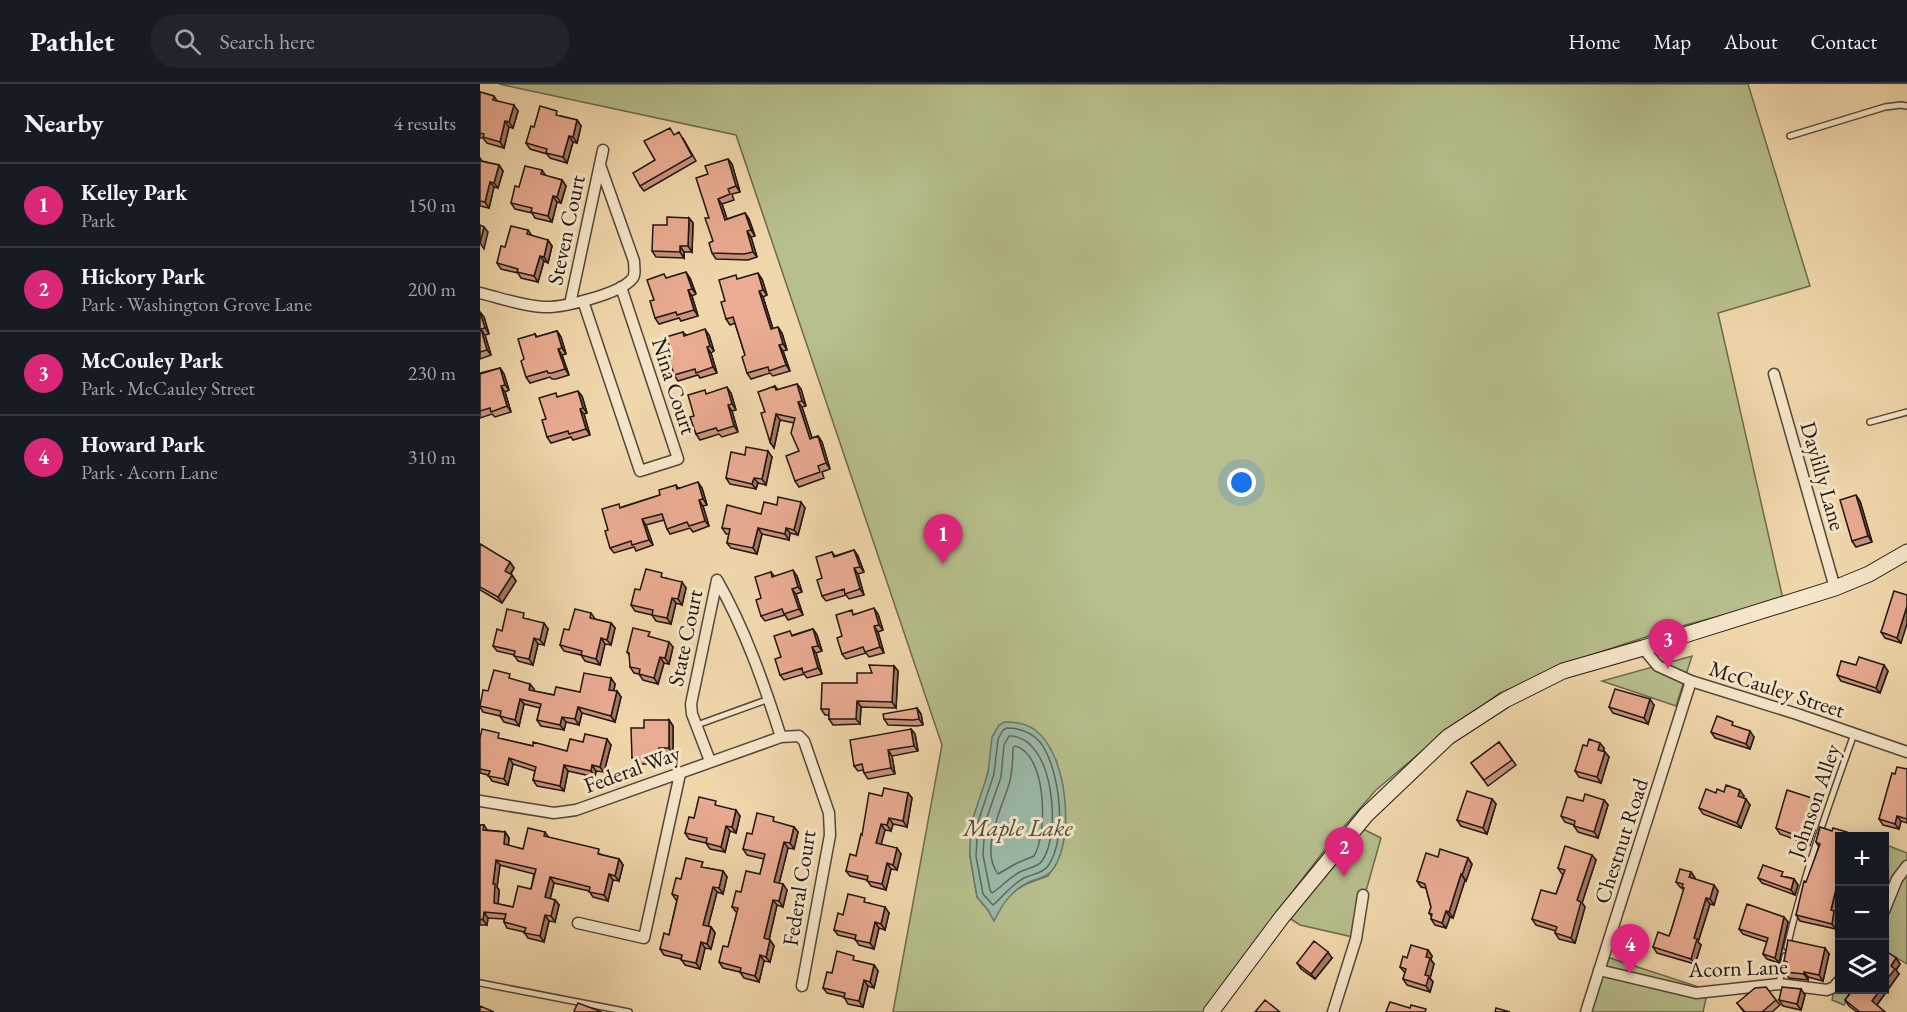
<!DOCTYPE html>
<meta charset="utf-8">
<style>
body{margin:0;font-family:"EB Garamond",serif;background:#20242c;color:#f1f3f6}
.controls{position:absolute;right:18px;bottom:18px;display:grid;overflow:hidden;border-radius:0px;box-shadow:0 3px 15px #0003}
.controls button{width:54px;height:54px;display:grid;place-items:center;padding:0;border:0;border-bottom:2px solid #363941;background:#171b24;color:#f1f3f6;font:30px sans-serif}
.you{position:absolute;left:762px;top:399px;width:21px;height:21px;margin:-15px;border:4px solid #fff;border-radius:50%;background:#1a73e8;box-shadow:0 0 0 9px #1a73e833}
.badge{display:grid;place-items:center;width:39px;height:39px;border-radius:50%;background:#db2777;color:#fff;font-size:20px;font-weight:700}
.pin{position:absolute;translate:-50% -50px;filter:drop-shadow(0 2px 3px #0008)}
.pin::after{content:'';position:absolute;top:32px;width:21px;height:18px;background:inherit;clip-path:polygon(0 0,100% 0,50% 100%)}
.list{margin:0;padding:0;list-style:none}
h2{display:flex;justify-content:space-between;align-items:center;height:78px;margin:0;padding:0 24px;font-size:26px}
h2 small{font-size:20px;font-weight:400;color:#9ea1a6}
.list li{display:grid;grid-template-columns:39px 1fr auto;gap:18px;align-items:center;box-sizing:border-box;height:84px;padding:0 24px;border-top:2px solid #363941}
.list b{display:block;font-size:22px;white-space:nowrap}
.list p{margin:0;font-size:20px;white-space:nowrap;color:#9ea1a6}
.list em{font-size:20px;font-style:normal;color:#9ea1a6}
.icon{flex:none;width:33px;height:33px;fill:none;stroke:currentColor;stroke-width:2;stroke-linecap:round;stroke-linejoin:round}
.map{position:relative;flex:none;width:1427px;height:928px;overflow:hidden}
header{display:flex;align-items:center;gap:36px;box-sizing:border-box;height:84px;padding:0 30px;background:#171b24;border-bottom:2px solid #363941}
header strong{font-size:28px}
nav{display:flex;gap:33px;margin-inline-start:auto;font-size:21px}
.search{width:420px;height:54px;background:#20242c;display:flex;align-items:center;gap:15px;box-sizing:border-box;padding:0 21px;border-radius:33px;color:#9ea1a6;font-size:22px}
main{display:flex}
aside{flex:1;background:#171b24}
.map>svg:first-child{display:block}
.green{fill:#b7bf8c;stroke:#6c6a4e;stroke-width:1.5;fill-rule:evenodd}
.water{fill:#9bbaa7;stroke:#6a786b;stroke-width:1.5}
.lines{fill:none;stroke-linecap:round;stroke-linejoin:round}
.shore{stroke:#5e685c;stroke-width:1.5}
.lane-casing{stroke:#554638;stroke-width:8}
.street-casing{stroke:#554638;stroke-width:13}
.secondary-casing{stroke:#211611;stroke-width:17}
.lane{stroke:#f6e6c9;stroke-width:5}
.street{stroke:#f6e6c9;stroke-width:10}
.secondary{stroke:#f6e6c9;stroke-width:15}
.wall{fill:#c9947e;stroke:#211611;stroke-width:1.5;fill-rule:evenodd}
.shaded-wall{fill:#a47866;stroke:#211611;stroke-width:1.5}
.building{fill:#eaac92;stroke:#211611;stroke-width:1.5;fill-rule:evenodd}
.labels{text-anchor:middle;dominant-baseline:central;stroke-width:6;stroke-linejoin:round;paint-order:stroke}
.street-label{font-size:22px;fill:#211611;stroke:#f6e6c9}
.water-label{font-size:24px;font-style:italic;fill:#4c4f46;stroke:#f6e6c9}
</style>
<header>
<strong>Pathlet</strong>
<div class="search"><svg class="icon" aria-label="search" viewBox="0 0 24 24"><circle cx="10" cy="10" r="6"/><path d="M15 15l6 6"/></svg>Search here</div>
<nav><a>Home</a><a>Map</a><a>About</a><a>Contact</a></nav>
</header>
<main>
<aside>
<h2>Nearby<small>4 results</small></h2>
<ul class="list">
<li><span class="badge">1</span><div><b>Kelley Park</b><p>Park</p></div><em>150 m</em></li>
<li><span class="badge">2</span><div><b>Hickory Park</b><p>Park · Washington Grove Lane</p></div><em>200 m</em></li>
<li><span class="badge">3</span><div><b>McCouley Park</b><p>Park · McCauley Street</p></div><em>230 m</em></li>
<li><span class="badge">4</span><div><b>Howard Park</b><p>Park · Acorn Lane</p></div><em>310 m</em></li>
</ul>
</aside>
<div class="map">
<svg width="1427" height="928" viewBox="0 0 1427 928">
<rect width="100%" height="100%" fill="#f1d8ac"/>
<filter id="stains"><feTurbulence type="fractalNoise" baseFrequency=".00333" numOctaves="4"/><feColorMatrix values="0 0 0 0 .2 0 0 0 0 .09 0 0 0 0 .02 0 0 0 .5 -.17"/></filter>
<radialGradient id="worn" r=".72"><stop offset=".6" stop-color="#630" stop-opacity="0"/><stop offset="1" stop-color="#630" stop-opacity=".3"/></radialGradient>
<!-- green -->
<path class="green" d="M 19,0 L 1268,0 L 1330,202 L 1238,229 L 1303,515 L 1187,546 L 1096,576 L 1020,609 L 954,657 L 896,706 L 853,755 L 761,875 L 723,928 L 413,928 L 462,661 L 256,51 ZM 576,676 L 583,702 L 585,735 L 584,754 L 580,771 L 568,792 L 546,800 L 533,808 L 522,819 L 514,836 L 508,826 L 497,813 L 490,772 L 492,737 L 505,701 L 510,679 Z
M 1212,572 L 1196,622 L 1122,597 Z
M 877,742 L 901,754 L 873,853 L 820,841 L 806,832 Z
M 1404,760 L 1427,769 L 1427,880 L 1405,867 Z
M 1127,873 L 1228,906 L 1223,928 L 1110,928 Z
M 1359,883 L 1360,906 L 1372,906 L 1364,921 L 1352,916 Z"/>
<!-- water -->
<path class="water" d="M 525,638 C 536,638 546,639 555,646 C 587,669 595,752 574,784 C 567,794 557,794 547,799 C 530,808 522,821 514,837 L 508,826 L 497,813 L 490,772 L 490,761 L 492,737 L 508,689 L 512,653 L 519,641 Z"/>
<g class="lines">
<!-- shore -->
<path class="shore" d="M 527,644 C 539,644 551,648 560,658 C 580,684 588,754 568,782 C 562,790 552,790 544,794 C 531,801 523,813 513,821 L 503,810 L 496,772 L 498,738 L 514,690 L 518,655 L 523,646 Z
M 529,652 C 574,651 582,750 562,777 C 558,783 548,784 542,787 C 530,792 522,803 512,809 L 510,806 L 503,771 L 505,739 L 521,693 L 524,661 Z
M 535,662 C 567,670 568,749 554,772 L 537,779 L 518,790 C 499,766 523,722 530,697 C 532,686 533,675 533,664 Z"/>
<!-- lane casing -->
<g class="lane-casing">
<path id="lane" d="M 1310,52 L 1405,23 L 1421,21 L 1427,22
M 1390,338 L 1427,328
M 217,641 L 289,615
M 1307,863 C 1324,790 1349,720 1374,650
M 0,899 L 149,928
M 1299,900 L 1305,872"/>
</g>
<!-- street casing -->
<g class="street-casing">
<path id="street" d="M 0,209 C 21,214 42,222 64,223 C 82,224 140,210 152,195 C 156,191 154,183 154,177 L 120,81
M 103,217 L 160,387 L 198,375 L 141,203
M 90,220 L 123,66
M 1294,290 L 1355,504
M 237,496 C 265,545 284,600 301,653
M 1163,564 L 1178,582 L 1211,597 L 1317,630 L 1427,668
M 230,677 L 212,630 L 211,620 L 237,496
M 0,717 L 74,729 L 96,726 L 301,653 L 319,652 L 324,657 L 349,729 L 350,751 L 322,902
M 1404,827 L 1417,795 L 1427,782
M 98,839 L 164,854 L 200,690
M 1119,886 L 1216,909 L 1299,900 L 1347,906 L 1354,903 L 1360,896
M 853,928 L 876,855 L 883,811
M 1106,928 L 1211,597"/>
</g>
<!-- secondary casing -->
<g class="secondary-casing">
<path id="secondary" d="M 731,928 L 802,833 L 886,731 L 968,653 L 1025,616 L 1083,587 L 1163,564 L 1355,504 L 1389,490 L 1427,468"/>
</g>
<!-- lane -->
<use href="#lane" class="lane"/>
<!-- street -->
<use href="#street" class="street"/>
<!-- secondary -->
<use href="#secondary" class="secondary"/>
</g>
<!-- wall -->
<path class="wall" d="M 0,8 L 14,12 L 17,17 L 38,27 L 33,44 L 29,43 L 24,64 L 7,59 L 3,54 L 0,54 Z
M 81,32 L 97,36 L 101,42 L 97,59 L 93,58 L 87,79 L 70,74 L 67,70 L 50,65 L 46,59 L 54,43 Z
M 194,51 L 203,54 L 216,77 L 164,107 L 160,102 L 175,76 Z
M 0,74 L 2,77 L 19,81 L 23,87 L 18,104 L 14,103 L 9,124 L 0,122 Z
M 248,75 L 252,80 L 260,108 L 252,110 L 254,116 L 242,120 L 247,135 L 265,129 L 269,135 L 275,152 L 271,153 L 277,173 L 268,176 L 236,175 L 232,169 L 233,157 L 229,134 L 228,90 Z
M 62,86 L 66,92 L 82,96 L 86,102 L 81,119 L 77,118 L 72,138 L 55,134 L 52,129 L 35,125 L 31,119 L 39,103 Z
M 209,134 L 213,139 L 212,168 L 204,168 L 204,174 L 176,173 L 172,167 L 187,141 Z
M 48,146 L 52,152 L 72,162 L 68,179 L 64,177 L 58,198 L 41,194 L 38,189 L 21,185 L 17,179 L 25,163 Z
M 187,194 L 210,194 L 216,210 L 212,212 L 218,232 L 201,237 L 199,234 L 179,240 L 175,234 L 174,216 Z
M 258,195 L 282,195 L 287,211 L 283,213 L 293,245 L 302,249 L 307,266 L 303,267 L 310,287 L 293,292 L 290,289 L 271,295 L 267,289 L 265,271 L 255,239 L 250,241 L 246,235 L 245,217 Z
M 0,228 L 4,233 L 9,250 L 5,251 L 11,271 L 0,275 Z
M 77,247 L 81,253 L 86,270 L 82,271 L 89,291 L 76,295 L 72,295 L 70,293 L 50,299 L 46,293 L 55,250 L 57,253 Z
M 203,248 L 206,251 L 229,251 L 234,267 L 231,269 L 237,289 L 220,294 L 218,291 L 198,297 L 194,291 L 193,273 Z
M 20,284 L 24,290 L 29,306 L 25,308 L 31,328 L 15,333 L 12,330 L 0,334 L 0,289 Z
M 317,300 L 321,305 L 326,322 L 322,323 L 332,354 L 338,352 L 342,358 L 350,385 L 342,388 L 344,394 L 319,403 L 315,397 L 319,367 L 314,339 L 300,336 L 294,364 L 285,328 L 295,302 L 298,306 Z
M 251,309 L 256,326 L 252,327 L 258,348 L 242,353 L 239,350 L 220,356 L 216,350 L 214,332 L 227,310 Z
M 102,312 L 107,329 L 104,330 L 110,351 L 93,356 L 91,353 L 71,359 L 67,353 L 66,335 L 79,313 Z
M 265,371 L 292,373 L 286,401 L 278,399 L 276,405 L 250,400 L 246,394 Z
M 196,401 L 198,404 L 222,404 L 227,421 L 223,422 L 229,442 L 213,448 L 210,444 L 190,450 L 187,445 L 184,436 L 166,441 L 173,461 L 156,467 L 154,463 L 134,469 L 130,464 L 128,446 L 142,423 L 180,411 Z
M 1380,417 L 1392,458 L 1376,463 L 1372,457 Z
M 297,421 L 325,424 L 318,451 L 310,449 L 309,456 L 282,450 L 277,470 L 251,464 L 247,459 L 249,450 L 246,450 L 242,444 L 281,430 Z
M 0,460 L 30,478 L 34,484 L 31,490 L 36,497 L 22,519 L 0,506 Z
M 374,466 L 378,472 L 384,488 L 378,490 L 384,511 L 369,515 L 366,511 L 346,517 L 342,512 L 342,494 L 352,468 L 355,472 Z
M 291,488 L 294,492 L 317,492 L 322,508 L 316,510 L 323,531 L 308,536 L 305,531 L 285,537 L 281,532 L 281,514 Z
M 186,494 L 206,504 L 202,521 L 196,519 L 191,540 L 176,537 L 172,531 L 155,527 L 151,521 L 160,506 Z
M 1427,511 L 1421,559 L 1405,554 L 1401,548 Z
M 111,529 L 115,535 L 131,539 L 135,544 L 131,561 L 125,560 L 120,581 L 105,577 L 101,571 L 84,567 L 80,561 L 89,546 Z
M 375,530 L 398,530 L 403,546 L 398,548 L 404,569 L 389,573 L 386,569 L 366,575 L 362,570 L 362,552 Z
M 48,535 L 68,545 L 64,561 L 58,560 L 53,581 L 38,577 L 34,571 L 17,567 L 13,562 L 22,547 Z
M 333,545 L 337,551 L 342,567 L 336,569 L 342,590 L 327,594 L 324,590 L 304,596 L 300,591 L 301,573 L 313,551 Z
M 173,554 L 193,563 L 189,580 L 184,579 L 178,600 L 163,596 L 159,590 L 154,589 L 150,583 L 150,572 L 147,568 Z
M 1376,581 L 1408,587 L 1400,609 L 1361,597 L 1357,591 Z
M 414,582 L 418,587 L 416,624 L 381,623 L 380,640 L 353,641 L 349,635 L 349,631 L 345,631 L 341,625 L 392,589 Z
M 34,596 L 54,605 L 54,607 L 74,611 L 100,608 L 135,600 L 134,607 L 137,607 L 141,613 L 135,638 L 102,629 L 99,641 L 86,638 L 84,646 L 61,642 L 57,636 L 60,624 L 44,620 L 39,642 L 24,638 L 20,632 L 3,628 L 0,623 L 0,619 L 8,607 Z
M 1174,621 L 1168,640 L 1133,629 L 1129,623 Z
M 437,624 L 441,630 L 443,641 L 437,642 L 408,641 L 404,635 Z
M 189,636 L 193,642 L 193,670 L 183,670 L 183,680 L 156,680 L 152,674 L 164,644 Z
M 1256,643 L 1274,653 L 1270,665 L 1235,654 L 1231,648 Z
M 431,645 L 435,650 L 438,667 L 412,672 L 415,690 L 388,695 L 384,689 L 383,686 L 378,687 L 374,682 Z
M 0,654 L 23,655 L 53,662 L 87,667 L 103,658 L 131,661 L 124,688 L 116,687 L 115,693 L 88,687 L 84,707 L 57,702 L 53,696 L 55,687 L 33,680 L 28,701 L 12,697 L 8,691 L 0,689 Z
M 1019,658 L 1036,681 L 1008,702 L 991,679 Z
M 1107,662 L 1124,664 L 1124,667 L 1129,673 L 1121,699 L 1099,693 L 1095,687 Z
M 1427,685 L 1427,739 L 1421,737 L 1419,745 L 1403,741 L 1399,735 L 1415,690 Z
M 1244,708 L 1264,712 L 1263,714 L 1270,721 L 1261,744 L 1223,730 L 1219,724 L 1236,709 Z
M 428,709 L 432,714 L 427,743 L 413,740 L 411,747 L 405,746 L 401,760 L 421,770 L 417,786 L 411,785 L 406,806 L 391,802 L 387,796 L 370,792 L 366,787 L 376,772 L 382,751 Z
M 1012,715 L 1016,720 L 1007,750 L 981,742 L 977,736 Z
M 1335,715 L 1339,721 L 1332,741 L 1335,746 L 1330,761 L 1300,750 L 1296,744 Z
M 1124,716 L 1128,721 L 1118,754 L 1098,748 L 1094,742 L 1094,741 L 1085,738 L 1081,732 L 1103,717 Z
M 240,723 L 260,732 L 256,749 L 250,747 L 245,768 L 230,765 L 226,759 L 209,755 L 205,749 L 214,734 Z
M 298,739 L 314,743 L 318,748 L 314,765 L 308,764 L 299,799 L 307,806 L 303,823 L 297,821 L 289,856 L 290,856 L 294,862 L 290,878 L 284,877 L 279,898 L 264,894 L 260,888 L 243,884 L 239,878 L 248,863 L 257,829 L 252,823 L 261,808 L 280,790 L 284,775 L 267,771 L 263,765 L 272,750 Z
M 0,741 L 4,741 L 7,746 L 25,748 L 29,754 L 28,762 L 43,765 L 65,748 L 69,754 L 123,771 L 139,775 L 143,781 L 139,797 L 133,796 L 128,817 L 113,813 L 109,807 L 74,799 L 70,815 L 75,816 L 79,821 L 75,838 L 69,837 L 64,858 L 48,854 L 44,848 L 27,844 L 24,838 L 24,835 L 8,834 L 7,841 L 0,841 ZM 20,781 L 54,790 L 51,805 L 33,823 L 18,820 L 19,806 L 17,803 Z
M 1340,743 L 1356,829 L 1358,833 L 1356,845 L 1320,837 L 1316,831 L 1339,763 L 1336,758 Z
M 958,773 L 988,774 L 992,780 L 986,797 L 985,796 L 973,834 L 970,833 L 966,844 L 955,841 L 951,835 L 952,833 L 949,829 L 951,823 L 946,804 L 941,803 L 937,797 Z
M 1116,776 L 1102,819 L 1105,823 L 1095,859 L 1079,855 L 1075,849 L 1076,847 L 1056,841 L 1052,835 L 1076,810 L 1083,790 L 1082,790 L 1078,784 Z
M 227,784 L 243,787 L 247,793 L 243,810 L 237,808 L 228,842 L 231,843 L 235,849 L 231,865 L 225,864 L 220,885 L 205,881 L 201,875 L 184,871 L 180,865 L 189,851 L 197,816 L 196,816 L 192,810 L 201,795 Z
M 1211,788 L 1215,794 L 1214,795 L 1238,807 L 1234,821 L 1230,820 L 1218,858 L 1221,861 L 1215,880 L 1177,869 L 1173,863 L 1189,852 L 1191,847 L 1204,806 L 1200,803 L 1196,798 Z
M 1307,793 L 1314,795 L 1318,801 L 1315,811 L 1282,799 L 1278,794 Z
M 389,819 L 409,829 L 405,846 L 399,844 L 394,865 L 379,861 L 375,855 L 358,851 L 354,846 L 363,831 Z
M 1308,838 L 1299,879 L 1287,875 L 1283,870 L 1287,858 L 1263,850 L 1259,845 Z
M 948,866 L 952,872 L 951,876 L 954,880 L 950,894 L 953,898 L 950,908 L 927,901 L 923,895 L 925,889 L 920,883 L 927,874 Z
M 1349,870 L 1343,897 L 1328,893 L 1328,896 L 1309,894 L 1305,888 L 1307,881 L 1304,877 Z
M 852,874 L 835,895 L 821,885 L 817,879 Z
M 1416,874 L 1420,880 L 1416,886 L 1419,890 L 1397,921 L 1405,928 L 1377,928 L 1369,922 L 1365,916 L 1371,908 L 1369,906 L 1404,906 Z
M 378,877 L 394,881 L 398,887 L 394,904 L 388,902 L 383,923 L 368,920 L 364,913 L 347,909 L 343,904 L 352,889 Z
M 1325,911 L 1321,926 L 1303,922 L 1299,916 Z
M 1296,916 L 1300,921 L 1292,928 L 1264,928 L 1257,919 Z"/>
<!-- shaded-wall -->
<path class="shaded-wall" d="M 34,21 L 38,27 L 33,44 L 29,38 Z
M 97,36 L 101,42 L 97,59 L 93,53 Z
M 25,37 L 29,43 L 24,64 L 20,58 Z
M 89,52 L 93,58 L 87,79 L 83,73 Z
M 248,75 L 252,80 L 260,108 L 256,102 Z
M 19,81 L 23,87 L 18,104 L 14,99 Z
M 82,96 L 86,102 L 81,119 L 77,113 Z
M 10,98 L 14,103 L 9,124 L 5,118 Z
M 73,112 L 77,118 L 72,138 L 68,132 Z
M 238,115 L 242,120 L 249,141 L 245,136 Z
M 265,129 L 269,135 L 275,152 L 271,146 Z
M 209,134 L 213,139 L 212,168 L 208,162 Z
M 4,143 L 8,148 L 4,165 L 0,159 Z
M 267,147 L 271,153 L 277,173 L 273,168 Z
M 68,156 L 72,162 L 68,179 L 64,173 Z
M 200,162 L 204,168 L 204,174 L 200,168 Z
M 60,172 L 64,177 L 58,198 L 54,192 Z
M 206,188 L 210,194 L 216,210 L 212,205 Z
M 278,189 L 282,195 L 287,211 L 283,206 Z
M 208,206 L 212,212 L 218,232 L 214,226 Z
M 279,207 L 283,213 L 295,251 L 291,245 Z
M 0,228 L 4,233 L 9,250 L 5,244 Z
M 298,243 L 302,249 L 307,266 L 303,260 Z
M 1,245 L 5,251 L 11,271 L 7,266 Z
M 225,245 L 229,251 L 234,267 L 230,262 Z
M 77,247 L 81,253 L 86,270 L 82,264 Z
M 299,261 L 303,267 L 310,287 L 306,281 Z
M 227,263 L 231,269 L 237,289 L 233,283 Z
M 78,265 L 82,271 L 89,291 L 85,285 Z
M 20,284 L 24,290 L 29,306 L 25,301 Z
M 317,300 L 321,305 L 326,322 L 322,317 Z
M 21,302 L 25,308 L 31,328 L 27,322 Z
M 247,303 L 251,309 L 256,326 L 252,320 Z
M 98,307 L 102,312 L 107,329 L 103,324 Z
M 318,318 L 322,323 L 334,360 L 330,355 Z
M 248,321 L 252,327 L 258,348 L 254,342 Z
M 100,325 L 104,330 L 110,351 L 106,345 Z
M 296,330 L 300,336 L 294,364 L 290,358 Z
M 338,352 L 342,358 L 350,385 L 346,379 Z
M 288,367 L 292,373 L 286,401 L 282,395 Z
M 274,394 L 278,399 L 276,405 L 272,400 Z
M 218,398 L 222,404 L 227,421 L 223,415 Z
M 1376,411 L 1380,417 L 1392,458 L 1388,452 Z
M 219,416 L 223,422 L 229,442 L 225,437 Z
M 321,418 L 325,424 L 318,451 L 314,446 Z
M 162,435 L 166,441 L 173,461 L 169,456 Z
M 278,444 L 282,450 L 277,470 L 273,464 Z
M 306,444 L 310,449 L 309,456 L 305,450 Z
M 374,466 L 378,472 L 384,488 L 380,483 Z
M 30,478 L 34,484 L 29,492 L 25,487 Z
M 374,484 L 378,490 L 384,511 L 380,505 Z
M 313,486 L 317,492 L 322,508 L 318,503 Z
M 32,491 L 36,497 L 22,519 L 18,513 Z
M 202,498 L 206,504 L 202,521 L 198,515 Z
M 312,505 L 316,510 L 323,531 L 319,525 Z
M 192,514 L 196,519 L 191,540 L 187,534 Z
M 1427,522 L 1427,540 L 1421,559 L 1417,554 Z
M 394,524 L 398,530 L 403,546 L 399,541 Z
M 64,539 L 68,545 L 64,561 L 60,556 Z
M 131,539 L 135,544 L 131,561 L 127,556 Z
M 394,542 L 398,548 L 404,569 L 400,563 Z
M 333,545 L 337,551 L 342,567 L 338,562 Z
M 54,554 L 58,560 L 53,581 L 49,575 Z
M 121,554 L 125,560 L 120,581 L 116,575 Z
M 189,558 L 193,563 L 189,580 L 185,574 Z
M 332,563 L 336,569 L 342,590 L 338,584 Z
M 180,573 L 184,579 L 178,600 L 174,594 Z
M 1404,581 L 1408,587 L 1400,609 L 1396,604 Z
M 414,582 L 418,587 L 416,624 L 412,618 Z
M 131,594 L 135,600 L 133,611 L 129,606 Z
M 50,600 L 54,605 L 53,611 L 49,606 Z
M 137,607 L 141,613 L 135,638 L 131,632 Z
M 40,615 L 44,620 L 39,642 L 35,636 Z
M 1170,615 L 1174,621 L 1168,640 L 1164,634 Z
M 377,617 L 381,623 L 380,640 L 376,635 Z
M 98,623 L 102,629 L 99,641 L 95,635 Z
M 437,624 L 441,630 L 443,641 L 439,635 Z
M 82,633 L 86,638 L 84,646 L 80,641 Z
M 189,636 L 193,642 L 193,670 L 189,664 Z
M 431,645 L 435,650 L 438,667 L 434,662 Z
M 1270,647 L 1274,653 L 1270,665 L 1266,660 Z
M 127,655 L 131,661 L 124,688 L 120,683 Z
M 1120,659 L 1124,664 L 1122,671 L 1118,666 Z
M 179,664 L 183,670 L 183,680 L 179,674 Z
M 408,666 L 412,672 L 415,690 L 411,684 Z
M 1125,668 L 1129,673 L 1121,699 L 1117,693 Z
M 29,674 L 33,680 L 28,701 L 24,695 Z
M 84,681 L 88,687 L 84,707 L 80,702 Z
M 112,681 L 116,687 L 115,693 L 111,687 Z
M 1260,706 L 1264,712 L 1262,718 L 1258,712 Z
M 428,709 L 432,714 L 427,743 L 423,737 Z
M 1012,715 L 1016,720 L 1007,750 L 1003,744 Z
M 1266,715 L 1270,721 L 1261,744 L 1257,739 Z
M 1335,715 L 1339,721 L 1332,741 L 1335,746 L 1330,761 L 1326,755 L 1327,739 Z
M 1124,716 L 1128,721 L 1118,754 L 1114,748 Z
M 256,726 L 260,732 L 256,749 L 252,743 Z
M 1417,732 L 1421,737 L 1419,745 L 1415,740 Z
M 409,734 L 413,740 L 411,747 L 407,741 Z
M 401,740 L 405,746 L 400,765 L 396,759 Z
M 246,742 L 250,747 L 245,768 L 241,763 Z
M 314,743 L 318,748 L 314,765 L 310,759 Z
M 25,748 L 29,754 L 28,766 L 24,760 Z
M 304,758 L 308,764 L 298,804 L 294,798 Z
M 417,764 L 421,770 L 417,786 L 413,781 Z
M 1112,771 L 1116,776 L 1102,819 L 1105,823 L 1095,859 L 1091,854 L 1097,816 Z
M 988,774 L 992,780 L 986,797 L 982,791 Z
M 139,775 L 143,781 L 139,797 L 135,792 Z
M 16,776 L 20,781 L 17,803 L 19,806 L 18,824 L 14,819 L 13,800 Z
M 407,779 L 411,785 L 406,806 L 402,800 Z
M 243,787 L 247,793 L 243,810 L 239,804 Z
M 1211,788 L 1215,794 L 1213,799 L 1209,793 Z
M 129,790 L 133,796 L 128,817 L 124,811 Z
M 981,790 L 985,796 L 973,834 L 969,828 Z
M 70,793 L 74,799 L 69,819 L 65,813 Z
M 1359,793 L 1359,813 L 1356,829 L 1358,833 L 1356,845 L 1352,840 L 1351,826 Z
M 1314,795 L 1318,801 L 1315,811 L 1311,806 Z
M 303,800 L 307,806 L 303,823 L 299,817 Z
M 1234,801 L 1238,807 L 1234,821 L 1230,815 Z
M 233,803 L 237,808 L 227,847 L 223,841 Z
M 1226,814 L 1230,820 L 1218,858 L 1221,861 L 1215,880 L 1211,875 L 1214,854 Z
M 75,816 L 79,821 L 75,838 L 71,832 Z
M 293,816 L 297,821 L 288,860 L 284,854 Z
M 405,823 L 409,829 L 405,846 L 401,840 Z
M 966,827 L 970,833 L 966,844 L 962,839 Z
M 4,828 L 8,834 L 7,841 L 3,836 Z
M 65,831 L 69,837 L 64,858 L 60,852 Z
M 1304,833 L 1308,838 L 1299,879 L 1295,874 Z
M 395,838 L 399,844 L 394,865 L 390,859 Z
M 231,843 L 235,849 L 231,865 L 227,860 Z
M 290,856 L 294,862 L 290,878 L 286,873 Z
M 221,858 L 225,864 L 220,885 L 216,879 Z
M 1345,864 L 1349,870 L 1343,897 L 1339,891 Z
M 948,866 L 952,872 L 951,876 L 954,880 L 950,894 L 953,898 L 950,908 L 946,902 L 945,891 L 946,873 Z
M 848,868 L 852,874 L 835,895 L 831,890 Z
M 280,871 L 284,877 L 279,898 L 275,892 Z
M 1416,874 L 1420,880 L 1416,886 L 1419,890 L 1396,922 L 1392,917 L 1400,906 L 1404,906 L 1404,899 L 1411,882 Z
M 394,881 L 398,887 L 394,904 L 390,898 Z
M 1324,888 L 1328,893 L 1328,896 L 1324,890 Z
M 384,896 L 388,902 L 383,923 L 379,917 Z
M 1321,905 L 1325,911 L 1321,926 L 1317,920 Z"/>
<!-- building -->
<path class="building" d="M 0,8 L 14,12 L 13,16 L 34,21 L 29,38 L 25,37 L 20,58 L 3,53 L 4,50 L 0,49 Z
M 60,22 L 77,27 L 76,31 L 97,36 L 93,53 L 89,52 L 83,73 L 66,69 L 67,65 L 46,59 L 51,42 L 54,43 Z
M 190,44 L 194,51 L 199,48 L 212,72 L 160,102 L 153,89 L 175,76 L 164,57 Z
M 248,75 L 256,102 L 248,105 L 250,110 L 238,115 L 245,136 L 265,129 L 271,146 L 267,147 L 273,168 L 264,170 L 232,169 L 229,159 L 233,157 L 225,134 L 229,134 L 216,94 L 228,90 L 225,82 Z
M 0,77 L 19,81 L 14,99 L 10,98 L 5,118 L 0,117 Z
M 45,82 L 62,86 L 61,90 L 82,96 L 77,113 L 73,112 L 68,132 L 51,128 L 52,124 L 31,119 L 35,102 L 39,103 Z
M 187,133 L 209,134 L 208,162 L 200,162 L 200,168 L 172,167 L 173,141 L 187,141 Z
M 0,141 L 4,143 L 0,159 Z
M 31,142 L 48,146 L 47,150 L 68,156 L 64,173 L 60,172 L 54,192 L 37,188 L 38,185 L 17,179 L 21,162 L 25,163 Z
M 206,188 L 212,205 L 208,206 L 214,226 L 197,231 L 196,228 L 175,234 L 170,217 L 174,216 L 167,196 L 184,190 L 186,194 Z
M 278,189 L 283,206 L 279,207 L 291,245 L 298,243 L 303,260 L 299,261 L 306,281 L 289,287 L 288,283 L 267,289 L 262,273 L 265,271 L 253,233 L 246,235 L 241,218 L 245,217 L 239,196 L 256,191 L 257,195 Z
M 0,228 L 5,244 L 1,245 L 7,266 L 0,268 Z
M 225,245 L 230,262 L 227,263 L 233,283 L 216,289 L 215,285 L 194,291 L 189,274 L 193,273 L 186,253 L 203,248 L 204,252 Z
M 77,247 L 82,264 L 78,265 L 85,285 L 72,289 L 68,289 L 67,287 L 46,293 L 41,277 L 44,275 L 38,255 L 55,250 L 56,253 Z
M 20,284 L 25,301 L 21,302 L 27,322 L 11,328 L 10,324 L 0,327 L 0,290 Z
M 317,300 L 322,317 L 318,318 L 330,355 L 338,352 L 346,379 L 338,382 L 340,388 L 315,397 L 306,372 L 319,367 L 311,349 L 315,334 L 296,330 L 290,358 L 281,329 L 285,328 L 278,308 L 295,302 L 296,306 Z
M 247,303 L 252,320 L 248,321 L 254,342 L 238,347 L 236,344 L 216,350 L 210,333 L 214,332 L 208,311 L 225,306 L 226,310 Z
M 98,307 L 103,324 L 100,325 L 106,345 L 89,350 L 88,347 L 67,353 L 62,336 L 66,335 L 59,314 L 76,309 L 77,313 Z
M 266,363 L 288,367 L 282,395 L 274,394 L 272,400 L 246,394 L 251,368 L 265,371 Z
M 218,398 L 223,415 L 219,416 L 225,437 L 209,442 L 207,438 L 187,445 L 182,430 L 162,435 L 169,456 L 152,461 L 151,457 L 130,464 L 125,447 L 128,446 L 122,425 L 139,420 L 140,424 L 180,411 L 179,406 L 196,401 L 197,405 Z
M 1376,411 L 1388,452 L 1372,457 L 1360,416 Z
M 298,413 L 321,418 L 314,446 L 306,444 L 305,450 L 278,444 L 273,464 L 247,459 L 250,445 L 242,444 L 247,421 L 281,430 L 284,418 L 297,421 Z
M 0,460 L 30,478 L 25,487 L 32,491 L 18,513 L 0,503 Z
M 374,466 L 380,483 L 374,484 L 380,505 L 365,510 L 364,505 L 342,512 L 337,496 L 342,494 L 336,473 L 352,468 L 354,473 Z
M 166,485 L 182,489 L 181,493 L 202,498 L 198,515 L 192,514 L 187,534 L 172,531 L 173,526 L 151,521 L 155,505 L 160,506 Z
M 313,486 L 318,503 L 312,505 L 319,525 L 304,530 L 302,525 L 281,532 L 276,516 L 281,514 L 275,493 L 291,488 L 292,493 Z
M 1414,507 L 1427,511 L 1427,522 L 1417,554 L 1401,548 Z
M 394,524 L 399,541 L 394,542 L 400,563 L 385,568 L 383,563 L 362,570 L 357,554 L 362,552 L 356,531 L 372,526 L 373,531 Z
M 27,525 L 44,529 L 43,534 L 64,539 L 60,556 L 54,554 L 49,575 L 34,572 L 35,567 L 13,562 L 17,545 L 22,547 Z
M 95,525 L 111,529 L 110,534 L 131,539 L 127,556 L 121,554 L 116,575 L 101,571 L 102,567 L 80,561 L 84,545 L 89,546 Z
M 153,544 L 170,548 L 168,552 L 189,558 L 185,574 L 180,573 L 174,594 L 159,590 L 160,585 L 150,583 L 149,569 L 147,568 Z
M 333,545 L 338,562 L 332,563 L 338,584 L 323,589 L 322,584 L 300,591 L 295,575 L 301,573 L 294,552 L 310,547 L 312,552 Z
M 1379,573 L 1404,581 L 1396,604 L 1357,591 L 1361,577 L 1376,581 Z
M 389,581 L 414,582 L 412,618 L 377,617 L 376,635 L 349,635 L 349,625 L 341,625 L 342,599 L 377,599 L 377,589 L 392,589 Z
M 14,586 L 30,590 L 29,594 L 50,600 L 49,606 L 74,611 L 76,603 L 100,608 L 104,589 L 131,594 L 129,606 L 137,607 L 131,632 L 98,623 L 95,635 L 82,633 L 80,641 L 57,636 L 61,620 L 40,615 L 35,636 L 20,632 L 21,627 L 0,622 L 3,606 L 8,607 Z
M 1135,605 L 1170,615 L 1164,634 L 1129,623 Z
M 437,624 L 439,635 L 433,636 L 404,635 L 403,630 Z
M 1237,632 L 1253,638 L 1252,641 L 1270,647 L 1266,660 L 1231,648 Z
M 164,636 L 189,636 L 189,664 L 179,664 L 179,674 L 152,674 L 151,644 L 164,644 Z
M 2,645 L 19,649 L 18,654 L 53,662 L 53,658 L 87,667 L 90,655 L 103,658 L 105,650 L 127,655 L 120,683 L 112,681 L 111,687 L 84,681 L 80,702 L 53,696 L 56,683 L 29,674 L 24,695 L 8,692 L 10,687 L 0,685 L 0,654 Z
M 431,645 L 434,662 L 408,666 L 411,684 L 384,689 L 382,680 L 374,682 L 370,656 Z
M 1109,655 L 1120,659 L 1118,666 L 1125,668 L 1117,693 L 1095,687 L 1103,661 L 1107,662 Z
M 1019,658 L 1032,676 L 1004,696 L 991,679 Z
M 1417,683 L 1427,685 L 1427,735 L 1417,732 L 1415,740 L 1399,735 L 1412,689 L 1415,690 Z
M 1246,701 L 1260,706 L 1258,712 L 1266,715 L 1257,739 L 1219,724 L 1226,705 L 1236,709 L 1237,705 L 1244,708 Z
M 404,704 L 428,709 L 423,737 L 409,734 L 407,741 L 401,740 L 396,759 L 417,764 L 413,781 L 407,779 L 402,800 L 387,797 L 388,792 L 366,787 L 370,770 L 376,772 L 381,750 L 382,751 L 389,709 L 402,712 Z
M 1307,706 L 1335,715 L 1327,739 L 1331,740 L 1326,755 L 1296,744 Z
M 987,707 L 1012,715 L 1003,744 L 977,736 Z
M 1105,710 L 1124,716 L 1114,748 L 1094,742 L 1095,737 L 1081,732 L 1087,713 L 1103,717 Z
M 219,713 L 236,717 L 235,721 L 256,726 L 252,743 L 246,742 L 241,763 L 226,759 L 227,754 L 205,749 L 209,733 L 214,734 Z
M 277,729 L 294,733 L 293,737 L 314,743 L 310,759 L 304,758 L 294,798 L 303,800 L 299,817 L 293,816 L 284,854 L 290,856 L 286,873 L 280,871 L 275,892 L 260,888 L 261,884 L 239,878 L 243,862 L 248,863 L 258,824 L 252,823 L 256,807 L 261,808 L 266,787 L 280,790 L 285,770 L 263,765 L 267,749 L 272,750 Z
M 0,741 L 4,741 L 3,746 L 25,748 L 24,760 L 43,765 L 48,744 L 65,748 L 64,752 L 119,765 L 118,770 L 139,775 L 135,792 L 129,790 L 124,811 L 109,808 L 110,803 L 70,793 L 65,813 L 75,816 L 71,832 L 65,831 L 60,852 L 44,849 L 46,844 L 24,838 L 26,830 L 4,828 L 3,836 L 0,835 ZM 16,776 L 56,785 L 51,805 L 38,802 L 33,823 L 14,819 L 15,800 L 13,800 Z
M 1340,743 L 1352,747 L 1353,744 L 1367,748 L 1366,753 L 1359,753 L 1359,793 L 1351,826 L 1354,827 L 1352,840 L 1316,831 L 1324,797 L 1326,798 L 1340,760 L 1336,758 Z
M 1085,762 L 1112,771 L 1097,816 L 1101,818 L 1091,854 L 1075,849 L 1077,843 L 1052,835 L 1061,806 L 1076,810 L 1085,786 L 1078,784 Z
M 960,765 L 988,774 L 982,791 L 981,790 L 969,828 L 966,827 L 962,839 L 951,835 L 952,830 L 949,829 L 951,823 L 945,800 L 937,797 L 946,769 L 958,773 Z
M 206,774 L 223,778 L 221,783 L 243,787 L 239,804 L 233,803 L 223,841 L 231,843 L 227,860 L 221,858 L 216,879 L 201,876 L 202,871 L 180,865 L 184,849 L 189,851 L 198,812 L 192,810 L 196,794 L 201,795 Z
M 1283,781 L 1303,788 L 1301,792 L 1314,795 L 1311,806 L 1278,794 Z
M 1200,785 L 1211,788 L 1209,793 L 1234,801 L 1230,815 L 1226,814 L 1214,854 L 1217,855 L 1211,875 L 1173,863 L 1178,848 L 1189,852 L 1191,847 L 1204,804 L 1202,803 L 1203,800 L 1196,798 Z
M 368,810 L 385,814 L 384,818 L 405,823 L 401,840 L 395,838 L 390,859 L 375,856 L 376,851 L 354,846 L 358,829 L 363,831 Z
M 1267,820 L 1304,833 L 1295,874 L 1283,870 L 1288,854 L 1259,845 Z
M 1308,856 L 1345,864 L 1339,891 L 1324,888 L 1324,890 L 1305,888 L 1307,878 L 1304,877 Z
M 834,857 L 848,868 L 831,890 L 817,879 Z
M 931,861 L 948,866 L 946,873 L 950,874 L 945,891 L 949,892 L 946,902 L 923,895 L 926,885 L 920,883 L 923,872 L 927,874 Z
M 357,867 L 374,872 L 373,876 L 394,881 L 390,898 L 384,896 L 379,917 L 364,914 L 365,909 L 343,904 L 347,888 L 352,889 Z
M 1406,867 L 1416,874 L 1411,882 L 1415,885 L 1404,899 L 1404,869 Z
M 1286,903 L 1296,916 L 1282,928 L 1265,928 L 1257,919 L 1275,904 Z
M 1302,903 L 1321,905 L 1317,920 L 1299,916 Z
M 1370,906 L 1400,906 L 1392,917 L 1405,928 L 1380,928 L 1365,916 L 1372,907 Z
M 785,916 L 800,928 L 775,928 Z
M 910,918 L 930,924 L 931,921 L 946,925 L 945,928 L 906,928 Z
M 98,919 L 122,928 L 96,928 L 94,927 Z
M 0,922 L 14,928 L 0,928 Z
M 1016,924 L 1030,928 L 1015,928 Z"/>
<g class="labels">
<!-- street labels -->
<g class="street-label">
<text transform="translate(86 146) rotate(-78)">Steven Court</text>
<text transform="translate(194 302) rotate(72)">Nina Court</text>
<text transform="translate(1343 392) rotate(74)">Daylilly Lane</text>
<text transform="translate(205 554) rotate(-78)">State Court</text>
<text transform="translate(1297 605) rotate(18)">McCauley Street</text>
<text transform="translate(152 685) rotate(-20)">Federal Way</text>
<text transform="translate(1334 717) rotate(-71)">Johnson Alley</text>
<text transform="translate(1141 757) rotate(-72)">Chestnut Road</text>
<text transform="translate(319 804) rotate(-81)">Federal Court</text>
<text transform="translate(1258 884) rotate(-2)">Acorn Lane</text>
</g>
<!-- water labels -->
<g class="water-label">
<text x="538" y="743">Maple Lake</text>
</g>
</g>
<rect width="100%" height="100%" filter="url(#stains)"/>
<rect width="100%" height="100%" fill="url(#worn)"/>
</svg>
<div class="controls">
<button>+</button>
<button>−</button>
<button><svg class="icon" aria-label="layers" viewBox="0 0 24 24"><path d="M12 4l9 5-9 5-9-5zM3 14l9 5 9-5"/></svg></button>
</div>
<div class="you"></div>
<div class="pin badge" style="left:463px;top:480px">1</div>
<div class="pin badge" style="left:864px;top:793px">2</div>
<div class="pin badge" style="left:1188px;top:585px">3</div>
<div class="pin badge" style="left:1150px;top:890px">4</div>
</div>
</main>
